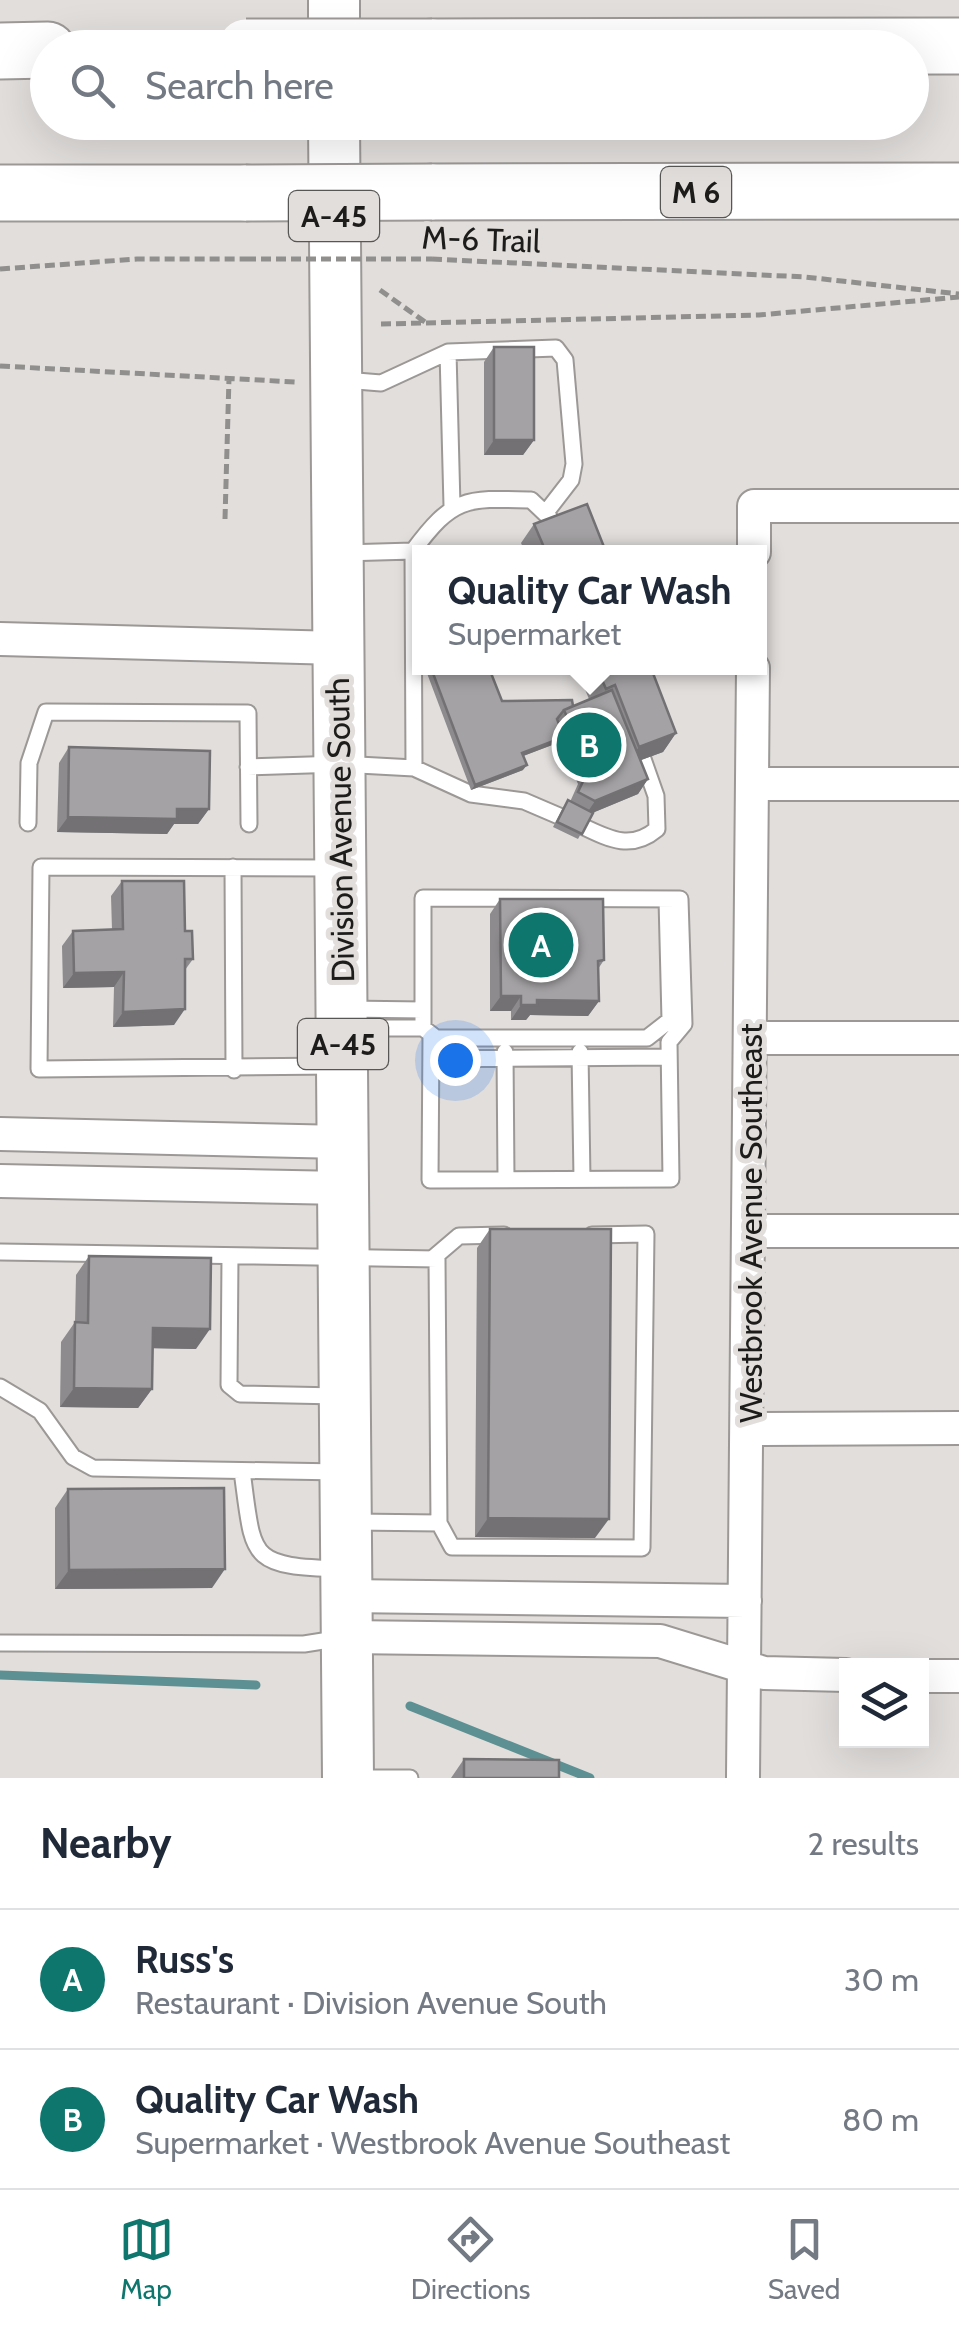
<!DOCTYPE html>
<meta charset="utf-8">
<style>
body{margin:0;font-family:Cabin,sans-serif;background:#f2f2f3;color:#1f2937}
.controls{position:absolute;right:30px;bottom:30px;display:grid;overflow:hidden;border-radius:0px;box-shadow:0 10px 40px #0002}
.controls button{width:90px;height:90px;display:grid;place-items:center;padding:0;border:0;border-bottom:2px solid #e0e1e3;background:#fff;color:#1f2937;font:50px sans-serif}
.you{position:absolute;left:455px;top:1060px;width:35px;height:35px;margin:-25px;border:8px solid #fff;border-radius:50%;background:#1a73e8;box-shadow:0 0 0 15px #1a73e833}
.badge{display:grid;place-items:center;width:65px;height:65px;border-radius:50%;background:#0f766e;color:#fff;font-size:32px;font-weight:700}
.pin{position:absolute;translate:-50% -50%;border:5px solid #fff;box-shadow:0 2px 10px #0006}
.popup{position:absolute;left:412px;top:545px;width:355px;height:130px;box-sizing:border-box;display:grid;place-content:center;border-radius:0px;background:#fff;filter:drop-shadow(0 2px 8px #0005);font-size:32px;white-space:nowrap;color:#747a83}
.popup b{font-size:38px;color:#1f2937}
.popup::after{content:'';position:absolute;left:50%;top:100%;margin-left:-20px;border:20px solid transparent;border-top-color:#fff}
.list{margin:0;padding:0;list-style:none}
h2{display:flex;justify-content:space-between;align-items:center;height:130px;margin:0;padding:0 40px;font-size:42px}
h2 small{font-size:32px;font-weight:400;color:#747a83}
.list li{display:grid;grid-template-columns:65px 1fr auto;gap:30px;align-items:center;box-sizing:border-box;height:140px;padding:0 40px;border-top:2px solid #e0e1e3}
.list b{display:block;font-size:38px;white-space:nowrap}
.list p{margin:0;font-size:32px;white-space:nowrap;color:#747a83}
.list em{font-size:32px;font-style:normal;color:#747a83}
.icon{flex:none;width:55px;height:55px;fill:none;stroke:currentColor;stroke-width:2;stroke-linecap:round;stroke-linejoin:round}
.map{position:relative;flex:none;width:959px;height:1778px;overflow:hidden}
.search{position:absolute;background:#fff;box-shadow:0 10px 40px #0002;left:30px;right:30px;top:30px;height:110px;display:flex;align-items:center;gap:25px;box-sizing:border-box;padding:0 35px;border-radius:55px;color:#747a83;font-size:38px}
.sheet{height:410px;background:#fff}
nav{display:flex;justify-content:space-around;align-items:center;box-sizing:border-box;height:140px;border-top:2px solid #e0e1e3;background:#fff;font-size:28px;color:#747a83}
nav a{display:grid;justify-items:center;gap:5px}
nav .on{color:#0f766e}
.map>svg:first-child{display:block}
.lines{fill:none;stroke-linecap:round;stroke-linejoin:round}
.stream{stroke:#5d9092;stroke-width:9}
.lane-casing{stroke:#9b9896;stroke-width:19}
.street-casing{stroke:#9b9896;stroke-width:36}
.primary-casing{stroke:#9b9896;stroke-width:54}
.highway-casing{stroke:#9b9896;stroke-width:59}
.path{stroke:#918f8d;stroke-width:5;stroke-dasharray:10 5;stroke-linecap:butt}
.lane{stroke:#fff;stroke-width:15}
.street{stroke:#fff;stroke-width:32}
.primary{stroke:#fff;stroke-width:50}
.highway{stroke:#fff;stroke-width:55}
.highway-bridge-casing{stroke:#9b9896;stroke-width:59;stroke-linecap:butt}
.path-bridge{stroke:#918f8d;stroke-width:5;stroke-dasharray:10 5;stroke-linecap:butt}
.highway-bridge{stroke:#fff;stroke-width:55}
.wall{fill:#8d8b8d}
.shaded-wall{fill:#737173}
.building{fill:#a4a2a4;stroke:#737173;stroke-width:2.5}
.labels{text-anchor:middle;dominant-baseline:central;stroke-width:10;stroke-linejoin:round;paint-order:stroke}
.shield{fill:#e1dedc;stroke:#585655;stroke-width:2.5}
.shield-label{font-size:30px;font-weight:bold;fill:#1d1c1b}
.street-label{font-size:32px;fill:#1d1c1b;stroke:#e1dedc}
</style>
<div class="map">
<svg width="959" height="1778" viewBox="0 0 959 1778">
<rect width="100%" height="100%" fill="#e1dedc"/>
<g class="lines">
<!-- stream -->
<path class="stream" d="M 0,1675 L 256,1685
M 410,1706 L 590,1778"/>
<!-- lane casing -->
<g class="lane-casing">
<path id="lane" d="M 448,352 L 452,506
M 344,380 L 381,383 L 448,352 L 556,348 L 565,360 L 574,464 L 571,480 L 547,511
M 413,551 L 414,768
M 343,553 L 413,551 C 453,497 465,498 531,500 L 549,517
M 248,767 L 340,764 L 414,768 L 471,794 L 524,801 L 559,816
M 28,823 L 29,763 L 46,712 L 248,713 L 249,824
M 584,827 C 611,840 632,850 657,829 L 656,796 L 643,759
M 233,867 L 234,1070
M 332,868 L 41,867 L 39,1069 L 337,1066
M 347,1009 L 423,1010
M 347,1028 L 423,1028 L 436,1038 L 647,1038 L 670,1020 L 667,899
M 423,1028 L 423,898 L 680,899 L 684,1024 L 669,1042 L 671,1179 L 430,1180 L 431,1034
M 505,1052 L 506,1179
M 580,1052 L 582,1179
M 431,1059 L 669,1057
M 0,1252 L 437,1259 L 439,1523 L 354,1522
M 230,1256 L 229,1385 L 240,1394 L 338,1396
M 432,1259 L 459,1236 L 504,1235
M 0,1387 L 40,1411 L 73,1457 L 93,1468 L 341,1472
M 242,1471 C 254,1559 247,1566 341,1569
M 439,1523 L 452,1547 L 642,1548 L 646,1234 L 592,1235
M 0,1643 L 304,1644 L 342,1638
M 356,1778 L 410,1778"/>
</g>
<!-- street casing -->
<g class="street-casing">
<path id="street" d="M 754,552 L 754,506 L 959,506
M 0,639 L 338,648
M 752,784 L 959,784
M 752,1038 L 959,1038
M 0,1134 L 343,1142
M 0,1181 L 343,1188
M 749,1231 L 959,1231
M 749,1429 L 959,1428
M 345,1596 L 745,1601
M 346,1637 L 660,1641 L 764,1673 L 846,1675
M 922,1676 L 959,1676
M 743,1778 L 753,668"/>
</g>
<!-- primary casing -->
<g class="primary-casing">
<path id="primary" d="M 334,0 L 334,48
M 334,122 L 348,1778"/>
</g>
<!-- highway casing -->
<g class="highway-casing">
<path id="highway" d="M 432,47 L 959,46
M 0,51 L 48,50
M 432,192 L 959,191
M 0,193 L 246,193"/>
</g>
<!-- path -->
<path class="path" d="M 432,259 L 805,277 L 959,294
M 0,269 L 137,259 L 246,259
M 380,290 L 425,322
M 381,324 L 759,315 L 959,297
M 0,366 L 295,382
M 225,519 L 229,378"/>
<!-- lane -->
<use href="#lane" class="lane"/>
<!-- street -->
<use href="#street" class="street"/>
<!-- primary -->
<use href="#primary" class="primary"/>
<!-- highway -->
<use href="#highway" class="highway"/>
<!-- highway-bridge casing -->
<g class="highway-bridge-casing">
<path id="highway-bridge" d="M 246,47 L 432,47
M 246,193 L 432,192"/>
</g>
<!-- path-bridge -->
<path class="path-bridge" d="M 246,259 L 432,259"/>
<!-- highway-bridge -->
<use href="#highway-bridge" class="highway-bridge"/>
</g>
<!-- wall -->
<path class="wall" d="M 494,347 L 534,440 L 523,455 L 484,455 L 484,362 Z
M 534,524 L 606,552 L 525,552 L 521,543 Z
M 425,668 L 489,668 L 502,701 L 573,706 L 589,699 L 576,668 L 651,668 L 676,733 L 663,752 L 641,760 L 648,779 L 638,794 L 592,813 L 578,839 L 553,827 L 564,806 L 568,800 L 570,802 L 578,784 L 560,742 L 523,756 L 523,770 L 471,790 Z
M 69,747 L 209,809 L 198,824 L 174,824 L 167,834 L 57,832 L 59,763 Z
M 122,881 L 185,931 L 193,959 L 185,970 L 174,1025 L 113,1027 L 114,987 L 63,988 L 62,946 L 73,931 L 112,930 L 111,896 Z
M 500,899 L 604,960 L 598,969 L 599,1001 L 588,1016 L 530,1015 L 526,1020 L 511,1020 L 511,1011 L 490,1011 L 490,914 Z
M 490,1229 L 595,1538 L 475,1537 L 477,1248 Z
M 89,1256 L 196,1349 L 153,1348 L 152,1389 L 138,1408 L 60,1407 L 61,1342 L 75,1322 L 76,1275 Z
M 68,1489 L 212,1588 L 55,1589 L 55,1508 Z
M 464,1759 L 559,1778 L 451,1778 Z"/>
<!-- shaded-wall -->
<path class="shaded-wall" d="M 494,440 L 534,440 L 523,455 L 484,455 Z
M 676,733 L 663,752 L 625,766 L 639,747 Z
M 564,737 L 560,742 L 518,758 L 522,753 Z
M 527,765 L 523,770 L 471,790 L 475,785 Z
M 648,779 L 638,794 L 585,816 L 595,801 Z
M 177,809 L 209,809 L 198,824 L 174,824 L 167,834 L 57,832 L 68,817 Z
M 124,972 L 114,987 L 63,988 L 74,973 Z
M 501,996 L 521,996 L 511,1011 L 490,1011 Z
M 537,1000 L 599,1001 L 588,1016 L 530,1015 L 526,1020 L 511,1020 L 521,1005 Z
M 185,1009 L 174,1025 L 113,1027 L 123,1012 Z
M 153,1328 L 210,1329 L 196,1349 L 139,1348 Z
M 74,1388 L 152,1389 L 138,1408 L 60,1407 Z
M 488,1518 L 609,1519 L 595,1538 L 475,1537 Z
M 225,1569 L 212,1588 L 55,1589 L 69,1570 Z"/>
<!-- building -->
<path class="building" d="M 494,347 L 534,347 L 534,440 L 494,440 Z
M 587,504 L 606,552 L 546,552 L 534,524 Z
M 431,668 L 489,668 L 502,701 L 572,700 L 573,706 L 564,710 L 557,719 L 564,737 L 522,753 L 527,765 L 475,785 Z
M 597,668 L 651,668 L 676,733 L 639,747 L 615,685 L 606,689 Z
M 612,690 L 648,779 L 595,801 L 578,792 L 589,769 L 564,710 Z
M 69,747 L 210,751 L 209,809 L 177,809 L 177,819 L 68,817 Z
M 568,800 L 593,813 L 582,834 L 557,822 Z
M 122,881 L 184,881 L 185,931 L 192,931 L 193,959 L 185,959 L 185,1009 L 123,1012 L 124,972 L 74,973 L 73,931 L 123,929 Z
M 500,899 L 603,899 L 604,960 L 598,961 L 599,1001 L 537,1000 L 537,1005 L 521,1005 L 521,996 L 501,996 Z
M 490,1229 L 611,1229 L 609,1519 L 488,1518 Z
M 89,1256 L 211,1258 L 210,1329 L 153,1328 L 152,1389 L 74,1388 L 75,1322 L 88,1323 Z
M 224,1488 L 225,1569 L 69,1570 L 68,1489 Z
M 464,1759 L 559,1760 L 559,1778 L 464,1778 Z"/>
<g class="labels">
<!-- shield labels -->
<g class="shield">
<rect x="661" y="167" width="70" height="50" rx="8"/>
<rect x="289" y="191" width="90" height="50" rx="8"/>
<rect x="298" y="1019" width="90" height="50" rx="8"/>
</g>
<g class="shield-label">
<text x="696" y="192">M 6</text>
<text x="334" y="216">A-45</text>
<text x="343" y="1044">A-45</text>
</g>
<!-- street labels -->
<g class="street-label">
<text transform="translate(481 239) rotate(2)">M-6 Trail</text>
<text transform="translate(340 830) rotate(-91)">Division Avenue South</text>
<text transform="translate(750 1223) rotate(-90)">Westbrook Avenue Southeast</text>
</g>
</g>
</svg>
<div class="controls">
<button><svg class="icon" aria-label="layers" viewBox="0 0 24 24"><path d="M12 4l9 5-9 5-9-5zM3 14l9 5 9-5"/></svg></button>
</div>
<div class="you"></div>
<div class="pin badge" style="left:541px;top:945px">A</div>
<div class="pin badge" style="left:589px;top:745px">B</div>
<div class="popup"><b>Quality Car Wash</b>Supermarket</div>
<div class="search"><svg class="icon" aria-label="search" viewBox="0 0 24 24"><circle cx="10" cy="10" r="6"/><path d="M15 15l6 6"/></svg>Search here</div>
</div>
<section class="sheet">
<h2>Nearby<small>2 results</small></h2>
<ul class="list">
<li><span class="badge">A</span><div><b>Russ's</b><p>Restaurant · Division Avenue South</p></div><em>30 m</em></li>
<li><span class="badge">B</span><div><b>Quality Car Wash</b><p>Supermarket · Westbrook Avenue Southeast</p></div><em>80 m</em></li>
</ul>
</section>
<nav>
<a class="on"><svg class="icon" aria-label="map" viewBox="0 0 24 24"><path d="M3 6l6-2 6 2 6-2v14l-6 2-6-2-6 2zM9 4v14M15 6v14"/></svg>Map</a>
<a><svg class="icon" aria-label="directions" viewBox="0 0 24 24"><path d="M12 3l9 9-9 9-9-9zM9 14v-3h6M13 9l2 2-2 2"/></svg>Directions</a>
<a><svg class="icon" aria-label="saved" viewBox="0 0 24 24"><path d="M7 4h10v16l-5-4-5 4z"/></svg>Saved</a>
</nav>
